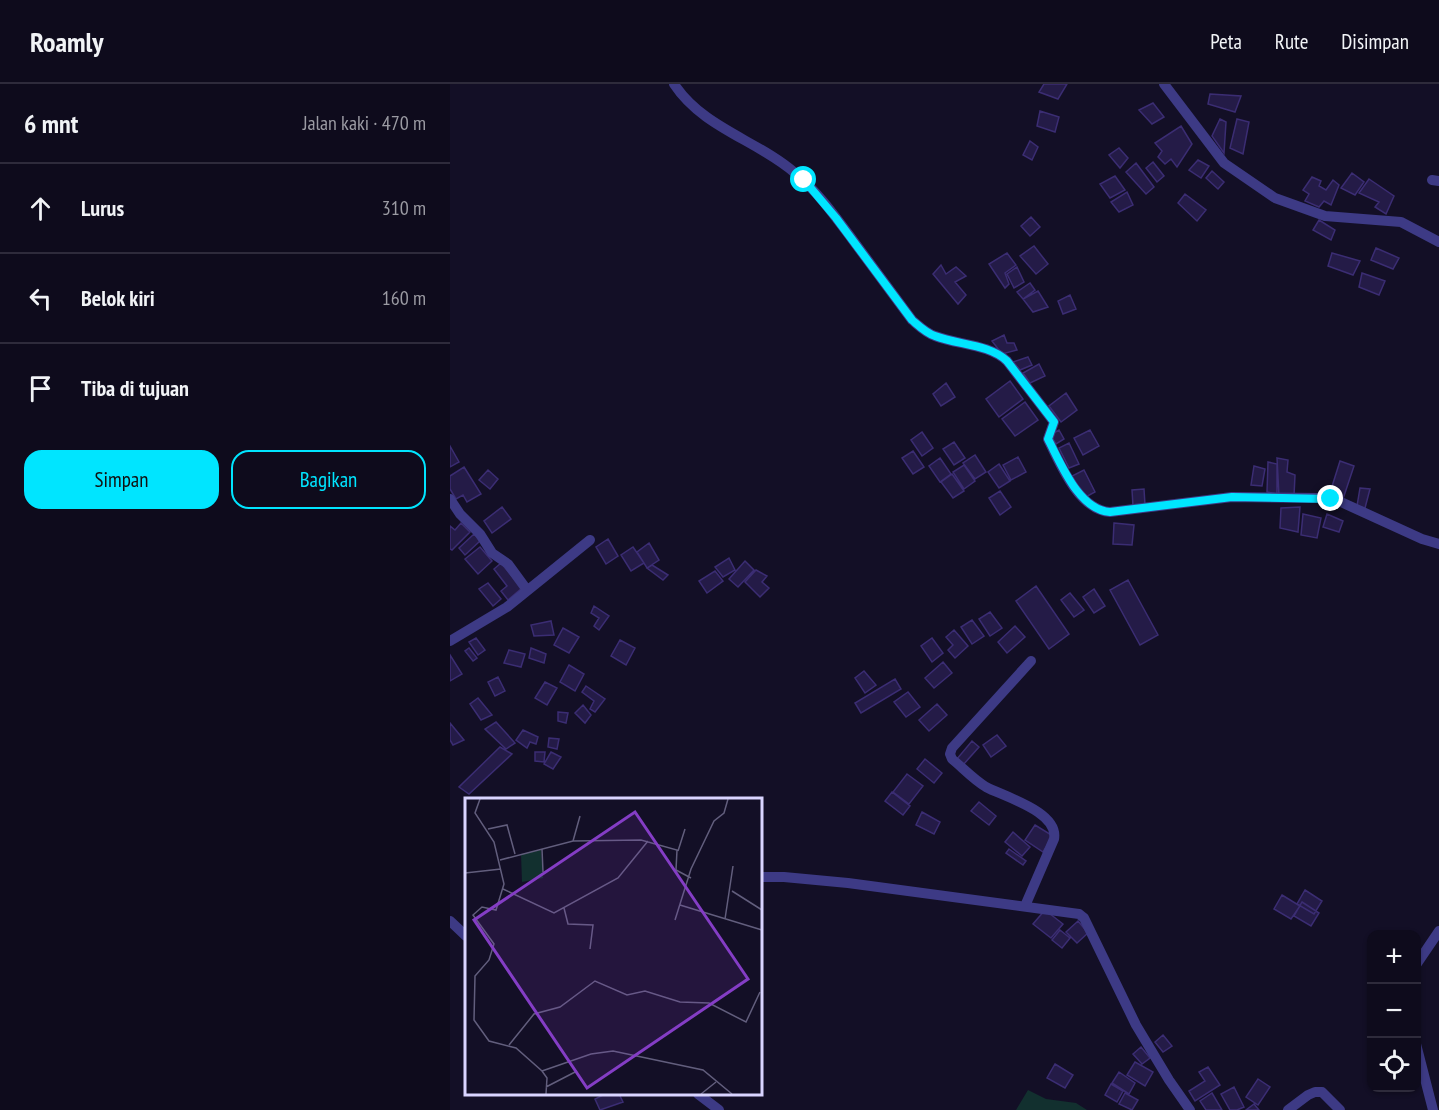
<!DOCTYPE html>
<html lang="id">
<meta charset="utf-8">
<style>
body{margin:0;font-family:"PT Sans Narrow",sans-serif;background:#171425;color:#f1f3f6}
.controls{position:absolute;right:18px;bottom:18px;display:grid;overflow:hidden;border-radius:12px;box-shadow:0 2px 4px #0004}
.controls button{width:54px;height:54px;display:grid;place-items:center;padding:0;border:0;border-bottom:2px solid #2e2b3b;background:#0e0b1c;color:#f1f3f6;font:30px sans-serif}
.stop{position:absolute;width:18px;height:18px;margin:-14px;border:4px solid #00e5ff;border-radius:50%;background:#fff}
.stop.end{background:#00e5ff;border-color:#fff;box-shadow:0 2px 6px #0008}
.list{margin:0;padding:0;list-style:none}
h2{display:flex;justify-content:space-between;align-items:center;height:78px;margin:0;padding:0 24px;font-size:26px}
h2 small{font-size:20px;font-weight:400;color:#9b9ba3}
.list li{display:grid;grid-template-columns:39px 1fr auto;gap:18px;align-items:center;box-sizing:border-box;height:90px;padding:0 24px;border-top:2px solid #2e2b3b}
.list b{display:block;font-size:22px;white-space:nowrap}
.list em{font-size:20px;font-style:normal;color:#9b9ba3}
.actions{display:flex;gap:12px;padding:18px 24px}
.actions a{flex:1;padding:14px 0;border:2px solid #00e5ff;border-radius:18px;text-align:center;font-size:21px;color:#00e5ff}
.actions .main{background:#00e5ff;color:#111}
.icon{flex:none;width:33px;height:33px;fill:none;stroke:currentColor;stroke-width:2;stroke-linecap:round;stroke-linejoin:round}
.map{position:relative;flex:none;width:989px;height:1026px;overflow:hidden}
header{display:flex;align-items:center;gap:36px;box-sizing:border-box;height:84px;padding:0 30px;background:#0e0b1c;border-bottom:2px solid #2e2b3b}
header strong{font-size:28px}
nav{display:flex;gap:33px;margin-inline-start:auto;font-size:21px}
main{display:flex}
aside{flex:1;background:#0e0b1c}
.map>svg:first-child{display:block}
.green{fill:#12302f}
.building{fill:#241b47;stroke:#3b2d73;stroke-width:1.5}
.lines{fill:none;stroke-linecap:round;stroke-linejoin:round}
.minor{stroke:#3d3a85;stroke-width:10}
.route{stroke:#00e5ff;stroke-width:8}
.inset-road{fill:none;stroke:#625e7d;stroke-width:1.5}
.view{fill:#843dc5;fill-opacity:0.15;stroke:#843dc5;stroke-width:3}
.inset-edge{fill:none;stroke:#d9d4ff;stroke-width:3}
</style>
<header>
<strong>Roamly</strong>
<nav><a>Peta</a><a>Rute</a><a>Disimpan</a></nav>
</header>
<main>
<aside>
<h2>6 mnt<small>Jalan kaki · 470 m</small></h2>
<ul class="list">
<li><svg class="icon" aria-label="ahead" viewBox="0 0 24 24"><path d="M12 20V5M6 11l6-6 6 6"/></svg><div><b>Lurus</b></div><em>310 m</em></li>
<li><svg class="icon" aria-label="left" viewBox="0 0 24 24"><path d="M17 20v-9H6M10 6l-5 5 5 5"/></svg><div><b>Belok kiri</b></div><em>160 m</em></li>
<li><svg class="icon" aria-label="arrive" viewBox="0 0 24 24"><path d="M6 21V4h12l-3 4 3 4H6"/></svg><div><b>Tiba di tujuan</b></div></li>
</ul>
<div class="actions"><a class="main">Simpan</a><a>Bagikan</a></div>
</aside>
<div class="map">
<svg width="989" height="1026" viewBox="0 0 989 1026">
<rect width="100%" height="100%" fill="#130f26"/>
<!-- green -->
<path class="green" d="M 578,1006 L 596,1015 L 626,1019 L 637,1026 L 566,1026 Z"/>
<!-- building -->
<path class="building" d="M 594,0 L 617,0 L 608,15 L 589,8 Z
M 760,10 L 791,12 L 785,28 L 758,20 Z
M 703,19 L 714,33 L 702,40 L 689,26 Z
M 590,27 L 609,33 L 605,48 L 587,42 Z
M 770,35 L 776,38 L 774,69 L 762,52 Z
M 787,35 L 799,38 L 793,70 L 780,64 Z
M 731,42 L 742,60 L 727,83 L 721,75 L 715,80 L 708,73 L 712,67 L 705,59 Z
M 580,57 L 588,63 L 582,76 L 573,71 Z
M 669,64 L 678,74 L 670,84 L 659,71 Z
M 748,76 L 759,82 L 751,94 L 739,86 Z
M 703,78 L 714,92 L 707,98 L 696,84 Z
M 686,79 L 704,103 L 696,110 L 676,88 Z
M 762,87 L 774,98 L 768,105 L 756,94 Z
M 902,89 L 914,98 L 905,111 L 891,104 Z
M 665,92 L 675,106 L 660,114 L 650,100 Z
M 862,93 L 871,97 L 869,102 L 876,106 L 883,96 L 889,101 L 881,121 L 874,117 L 869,123 L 855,117 L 859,110 L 853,106 Z
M 919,95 L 944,112 L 936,130 L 925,123 L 929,118 L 909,109 Z
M 677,108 L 683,121 L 669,128 L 661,118 Z
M 735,110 L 756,126 L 747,137 L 728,119 Z
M 581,133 L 590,143 L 580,152 L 571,142 Z
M 869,136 L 885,146 L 881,156 L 863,146 Z
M 584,162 L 598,180 L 586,190 L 570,172 Z
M 926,164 L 949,174 L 943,185 L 921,176 Z
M 557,169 L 566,181 L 555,189 L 559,200 L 555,204 L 539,180 Z
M 882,169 L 910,177 L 903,191 L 878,182 Z
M 491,181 L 496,190 L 506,183 L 516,192 L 505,198 L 516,211 L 508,220 L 483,190 Z
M 567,183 L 574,198 L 564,204 L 557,190 Z
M 912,189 L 935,197 L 929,211 L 909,203 Z
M 580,199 L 585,206 L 573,215 L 567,208 Z
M 588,207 L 598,223 L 583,228 L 573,215 Z
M 620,211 L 626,225 L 613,230 L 608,217 Z
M 554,251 L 557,259 L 564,259 L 567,266 L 552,270 L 542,257 Z
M 578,273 L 582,281 L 570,286 L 563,278 Z
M 589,280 L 595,292 L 580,299 L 573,289 Z
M 560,297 L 573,315 L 549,333 L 536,315 Z
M 496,299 L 505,313 L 491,322 L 483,310 Z
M 616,309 L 627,326 L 611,338 L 599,322 Z
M 575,318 L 588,336 L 565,352 L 552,335 Z
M 609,346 L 614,355 L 606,360 L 600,351 Z
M 640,346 L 649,362 L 633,371 L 624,354 Z
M 472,348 L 483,364 L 472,372 L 461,356 Z
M 504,358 L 515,374 L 504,381 L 493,365 Z
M 619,359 L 629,380 L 619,384 L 609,364 Z
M 0,362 L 9,378 L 0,383 Z
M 463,367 L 474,383 L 463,390 L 452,374 Z
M 525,371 L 536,388 L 525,395 L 513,379 Z
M 568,373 L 576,388 L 561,396 L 553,381 Z
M 490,374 L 501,390 L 490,398 L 479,382 Z
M 827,374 L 838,376 L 837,388 L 845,391 L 844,412 L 829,412 Z
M 890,377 L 904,382 L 893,415 L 879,412 Z
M 818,378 L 827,380 L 827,410 L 817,408 Z
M 549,380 L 560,397 L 549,404 L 538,388 Z
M 514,381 L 525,397 L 514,405 L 503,388 Z
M 804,382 L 815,385 L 812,402 L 801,401 Z
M 14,383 L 31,410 L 17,418 L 13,411 L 6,415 L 0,405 L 0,392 Z
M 38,386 L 48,395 L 40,405 L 29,396 Z
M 634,386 L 645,408 L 634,414 L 622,392 Z
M 502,390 L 514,407 L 503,414 L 491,398 Z
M 910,404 L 920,405 L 915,424 L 907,422 Z
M 694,405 L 695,421 L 683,422 L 682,406 Z
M 550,407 L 561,423 L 550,431 L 539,414 Z
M 52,423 L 61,435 L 42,449 L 34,437 Z
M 850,423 L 848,448 L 830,444 L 831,424 Z
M 853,430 L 871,434 L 867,454 L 851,451 Z
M 877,430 L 893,437 L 889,448 L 873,443 Z
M 11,439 L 20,448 L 2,466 L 0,465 L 0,442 L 5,446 Z
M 664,439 L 684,441 L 682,461 L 663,460 Z
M 24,450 L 30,457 L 15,471 L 9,464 Z
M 158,455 L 168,472 L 156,480 L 146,463 Z
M 199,459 L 209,476 L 197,484 L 187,468 Z
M 30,463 L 42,477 L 28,490 L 15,475 Z
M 183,463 L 194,479 L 181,487 L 171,471 Z
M 279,474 L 285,486 L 273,493 L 265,483 Z
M 295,477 L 304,486 L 288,503 L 279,495 Z
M 51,479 L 72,504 L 58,516 L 51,507 L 57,502 L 44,485 Z
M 202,481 L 218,491 L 213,496 L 197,484 Z
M 306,486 L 317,492 L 312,498 L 319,504 L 310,513 L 295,498 Z
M 265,487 L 273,497 L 257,509 L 249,497 Z
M 678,496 L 708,551 L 690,561 L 660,506 Z
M 38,499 L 51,515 L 43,522 L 29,505 Z
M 586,502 L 619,550 L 599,565 L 566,517 Z
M 644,505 L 655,522 L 644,529 L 633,513 Z
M 620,509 L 634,526 L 624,533 L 611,516 Z
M 144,522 L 159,532 L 149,546 L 144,542 L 149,534 L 141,529 Z
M 540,528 L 552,544 L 540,552 L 529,535 Z
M 522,536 L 534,552 L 522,560 L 511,543 Z
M 101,537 L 104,551 L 84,552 L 81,541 Z
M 565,542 L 575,553 L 557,569 L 548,558 Z
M 113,544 L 129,553 L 119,569 L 104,561 Z
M 504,546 L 518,562 L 505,574 L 498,566 L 503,561 L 496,553 Z
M 26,554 L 35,566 L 28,571 L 19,558 Z
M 482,554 L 493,569 L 482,578 L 471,562 Z
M 170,556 L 185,564 L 176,581 L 161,572 Z
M 19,564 L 27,574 L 23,577 L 15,567 Z
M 81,564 L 96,570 L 94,579 L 79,574 Z
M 59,566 L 75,570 L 71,583 L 54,579 Z
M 0,571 L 12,590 L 0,597 Z
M 493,578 L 502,589 L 484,604 L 475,594 Z
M 119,581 L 134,590 L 125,607 L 110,598 Z
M 414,587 L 426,601 L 415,609 L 405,594 Z
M 48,593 L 55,607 L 45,612 L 38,598 Z
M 445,595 L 451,605 L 411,629 L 405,619 Z
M 95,598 L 107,604 L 97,621 L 85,614 Z
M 136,602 L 155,615 L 145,628 L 140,625 L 144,617 L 132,608 Z
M 458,608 L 470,623 L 456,633 L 444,618 Z
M 28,614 L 42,631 L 31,636 L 20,620 Z
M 487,620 L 497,631 L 479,647 L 469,636 Z
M 133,621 L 141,631 L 135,639 L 125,629 Z
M 108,628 L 118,629 L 116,639 L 108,637 Z
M 46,638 L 65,659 L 56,665 L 35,645 Z
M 0,639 L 14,656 L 3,661 L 0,656 Z
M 73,646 L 88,653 L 86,660 L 80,658 L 77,664 L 66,656 Z
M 547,651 L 556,662 L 541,673 L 533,661 Z
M 99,654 L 109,655 L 107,665 L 98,663 Z
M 522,657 L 529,663 L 513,681 L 506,676 Z
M 50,663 L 62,670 L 19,710 L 9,703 Z
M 85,668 L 95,668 L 94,678 L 85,677 Z
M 101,668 L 111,673 L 103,685 L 94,680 Z
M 475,675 L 492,689 L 484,699 L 467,685 Z
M 457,690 L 473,702 L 459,720 L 443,708 Z
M 442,708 L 460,722 L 453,731 L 435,717 Z
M 529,718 L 546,732 L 539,741 L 521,727 Z
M 472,728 L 490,738 L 484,750 L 466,741 Z
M 585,741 L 603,752 L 593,768 L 575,756 Z
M 563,748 L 580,763 L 572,772 L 555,758 Z
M 559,765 L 576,777 L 573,781 L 556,769 Z
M 855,806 L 872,817 L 864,830 L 847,820 Z
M 832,811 L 850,822 L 841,835 L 824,825 Z
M 852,818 L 869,829 L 861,842 L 844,832 Z
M 595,826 L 613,840 L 601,854 L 583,840 Z
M 628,837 L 638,849 L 627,859 L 616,848 Z
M 610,846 L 620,854 L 612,864 L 602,856 Z
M 713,951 L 722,962 L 713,968 L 705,958 Z
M 691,963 L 700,974 L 692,980 L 683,970 Z
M 685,978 L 703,988 L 695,1002 L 677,991 Z
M 605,980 L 623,991 L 615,1004 L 597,994 Z
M 758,983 L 770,1001 L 745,1017 L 739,1007 L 755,997 L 749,988 Z
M 669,988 L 685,999 L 679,1010 L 662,999 Z
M 808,995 L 820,1003 L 808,1021 L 796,1013 Z
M 661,1000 L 673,1007 L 667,1018 L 655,1011 Z
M 784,1003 L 794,1023 L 787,1026 L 780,1026 L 771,1010 Z
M 675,1009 L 688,1016 L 682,1026 L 669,1020 Z
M 762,1009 L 772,1026 L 756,1026 L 750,1017 Z
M 155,1010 L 169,1010 L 173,1018 L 150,1026 L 145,1015 Z
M 804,1020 L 809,1026 L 796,1026 Z"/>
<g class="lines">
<!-- minor -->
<path class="minor" d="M 224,0 C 253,44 307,56 345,89 C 367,107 385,132 402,155 C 422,182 442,209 462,236 C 469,242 476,249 485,252 C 508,261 539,260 557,277 L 604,338 L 598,355 C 610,380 629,426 660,428 L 782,413 L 871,414 L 891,418 L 972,455 L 989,460
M 714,0 L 774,79 L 825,114 L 875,132 L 951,138 L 989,158
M 982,96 L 989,97
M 0,415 L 10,430 L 30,450 L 42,469 L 58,480 L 77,506
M 0,557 L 57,523 L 140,456
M 310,793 L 334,793 L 398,799 L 629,830 L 634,834 L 686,941 L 719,996 L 740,1026
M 575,822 L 604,755 C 609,728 555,713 536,703 C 524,696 513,684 502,675 L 500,670 L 502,664 L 581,577
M 0,837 L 16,852
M 966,881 L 989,847
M 966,960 L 983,1026
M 248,1010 L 269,1026
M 838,1026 L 858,1011 L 865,1008 L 872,1008 L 890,1026"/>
</g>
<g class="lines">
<!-- route -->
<path class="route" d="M 354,96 L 386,134 L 462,236 C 469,242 476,249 485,252 C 508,261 539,260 557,277 L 604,338 L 598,355 C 611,380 629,426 660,428 L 782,413 L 881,415"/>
</g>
<!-- overview -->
<g transform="translate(15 714)">
<rect width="297" height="297" fill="#130f26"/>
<path d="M 76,52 L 78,80 L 57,84 L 56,56 Z" fill="#12302f"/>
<path class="inset-road" d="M 15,1 L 10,15 L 29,44 L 39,86 L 31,112 L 17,109 L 8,117 L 29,146 L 24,162 L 10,178 L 9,222 L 24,243 L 51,250 L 77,273 L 82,280 L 81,296M 23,31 L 42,27 L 50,56M 108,43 L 115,18M 77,51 L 78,74M 213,53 L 220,31M 35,62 L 108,43 L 176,42 L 212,52 L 211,72 L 226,80M 0,75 L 36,71M 38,91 L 89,115 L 153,80 L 183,43M 267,93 L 297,112M 215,107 L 297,132M 99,110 L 103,126 L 128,127 L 125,151M 260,121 L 268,68M 210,122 L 226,71 L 249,23 L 259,15 L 263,1M 44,247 L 69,216 L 95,209 L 130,183 L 162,197 L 180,193 L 215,204 L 244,205 L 281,224 L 295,194M 77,273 L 126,256 L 148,253 L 238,272 L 267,296M 81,289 L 112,273M 236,296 L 251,284"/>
<path class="view" d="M 170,14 L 283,181 L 122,290 L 9,122 Z"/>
<rect width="297" height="297" class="inset-edge"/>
</g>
</svg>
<div class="controls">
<button>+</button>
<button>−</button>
<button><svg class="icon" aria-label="locate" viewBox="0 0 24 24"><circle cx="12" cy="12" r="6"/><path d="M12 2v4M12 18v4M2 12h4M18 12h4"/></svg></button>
</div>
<div class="stop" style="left:354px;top:96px"></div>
<div class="stop end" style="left:881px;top:415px"></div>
</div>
</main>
